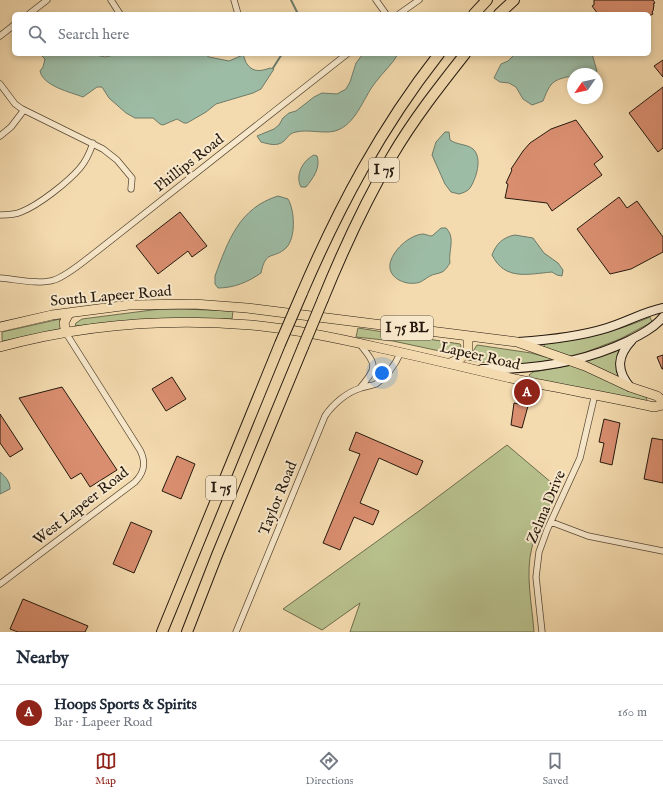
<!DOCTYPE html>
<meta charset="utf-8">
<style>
body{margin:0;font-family:"IM FELL English",serif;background:#f6f6f7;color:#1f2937}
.compass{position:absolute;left:567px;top:68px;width:36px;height:36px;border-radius:50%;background:#fff;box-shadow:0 2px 6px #0003;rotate:236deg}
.you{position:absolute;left:382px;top:373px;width:14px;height:14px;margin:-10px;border:3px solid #fff;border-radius:50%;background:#1a73e8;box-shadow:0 0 0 6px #1a73e833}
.badge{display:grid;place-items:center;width:26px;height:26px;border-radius:50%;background:#8f2418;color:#fff;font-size:13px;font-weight:700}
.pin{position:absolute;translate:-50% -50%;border:2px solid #fff;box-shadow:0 1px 4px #0006}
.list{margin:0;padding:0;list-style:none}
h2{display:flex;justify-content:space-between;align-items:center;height:52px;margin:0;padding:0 16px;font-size:17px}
h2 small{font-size:13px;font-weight:400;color:#747a83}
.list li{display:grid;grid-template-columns:26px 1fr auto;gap:12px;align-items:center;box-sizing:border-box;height:56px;padding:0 16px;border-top:1px solid #e0e1e3}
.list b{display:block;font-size:15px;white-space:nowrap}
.list p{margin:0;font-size:13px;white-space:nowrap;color:#747a83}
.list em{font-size:13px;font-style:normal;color:#747a83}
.icon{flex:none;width:22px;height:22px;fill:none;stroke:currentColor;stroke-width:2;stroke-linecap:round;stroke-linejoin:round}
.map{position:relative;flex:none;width:663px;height:632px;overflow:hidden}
.search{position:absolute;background:#fff;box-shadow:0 2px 6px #0003;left:12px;right:12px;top:12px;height:44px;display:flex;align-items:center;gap:10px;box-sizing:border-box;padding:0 14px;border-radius:6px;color:#747a83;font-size:15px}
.sheet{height:108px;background:#fff}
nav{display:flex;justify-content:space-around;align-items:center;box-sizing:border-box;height:56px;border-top:1px solid #e0e1e3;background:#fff;font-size:11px;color:#747a83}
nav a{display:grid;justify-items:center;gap:2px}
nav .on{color:#8f2418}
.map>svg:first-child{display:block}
.green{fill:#b8c18d;stroke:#6e6d4e}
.water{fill:#9dbca5;stroke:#6d7b69}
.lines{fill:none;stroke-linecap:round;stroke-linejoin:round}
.stream{stroke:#6d7b69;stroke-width:2}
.building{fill:#d98e6f;stroke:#25190e}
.street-casing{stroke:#594a36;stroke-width:7}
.secondary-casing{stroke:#25190e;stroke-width:10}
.primary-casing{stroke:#25190e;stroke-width:10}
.highway-casing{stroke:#25190e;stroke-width:12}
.street{stroke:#f8e8cb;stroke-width:5.5}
.secondary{stroke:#f8e8cb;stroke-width:8}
.primary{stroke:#f4dbaf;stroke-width:9}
.highway{stroke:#f4dbaf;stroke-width:10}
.highway-bridge-casing{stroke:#25190e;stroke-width:12;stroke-linecap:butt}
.highway-bridge{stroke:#f4dbaf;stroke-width:10}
.labels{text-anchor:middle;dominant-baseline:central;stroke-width:4;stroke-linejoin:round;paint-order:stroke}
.shield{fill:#f8e8cb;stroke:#645747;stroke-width:1}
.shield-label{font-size:14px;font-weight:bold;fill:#25190e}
.street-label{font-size:15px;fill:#25190e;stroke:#f8e8cb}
</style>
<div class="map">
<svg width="663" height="632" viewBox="0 0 663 632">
<rect width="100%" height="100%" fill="#f4dbaf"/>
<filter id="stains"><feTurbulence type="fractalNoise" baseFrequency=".005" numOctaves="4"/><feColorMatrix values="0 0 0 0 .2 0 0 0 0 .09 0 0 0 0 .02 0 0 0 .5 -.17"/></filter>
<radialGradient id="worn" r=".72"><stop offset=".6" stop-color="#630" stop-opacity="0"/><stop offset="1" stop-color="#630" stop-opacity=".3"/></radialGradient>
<!-- green -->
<path class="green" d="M 160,309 L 182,309 L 233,311 L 232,319 C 179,317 127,320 75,326 L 76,323 L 82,319 Z
M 650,317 L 652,322 L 620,339 L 573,357 L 544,348 L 544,344 C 581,340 616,332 650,317 Z
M 60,319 L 61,329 L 3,341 L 2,340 L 2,332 Z
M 358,328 L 460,344 L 461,346 C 460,351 454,352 449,352 L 449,353 L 393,341 L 356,337 Z
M 477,345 L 531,353 L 553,359 L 554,360 C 525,366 497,365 468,360 L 467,359 L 472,353 Z
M 621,348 L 619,377 L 585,361 Z
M 572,365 L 646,397 L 647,400 L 646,401 L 532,379 L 529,375 L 533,372 Z
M 507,445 L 559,489 C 548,507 537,526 532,547 C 525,574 532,604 534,632 L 350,632 L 360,603 L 322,630 L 283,609 L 419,511 Z"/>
<!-- water -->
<path class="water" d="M 40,54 L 91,54 L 105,57 L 119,54 L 204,54 L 209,57 L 229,61 L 243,55 C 245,58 245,62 247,64 C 253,73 262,71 270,68 L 274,69 L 261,89 L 253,93 L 216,104 L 206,112 L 187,123 L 184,123 L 177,119 L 163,125 L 160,124 L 153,118 L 135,118 L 126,113 L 109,98 L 102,87 L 97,87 L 83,97 C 70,92 43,86 40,71 L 43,67 L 45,59 Z
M 363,54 L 398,54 C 392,65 382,73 375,83 C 363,98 356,125 335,131 C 324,134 308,129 296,132 C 290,133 288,137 284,141 C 277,147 269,144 261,142 L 257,136 L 274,129 L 279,125 L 283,118 L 289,113 L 296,111 L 314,97 L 322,93 L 337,94 L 346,89 L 350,82 L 356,63 Z
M 516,54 L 592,54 L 597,71 L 595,74 L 573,74 L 573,77 C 569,76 567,77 563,78 C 550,81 548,89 543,101 L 532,105 L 523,99 L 516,87 L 509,83 L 500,82 L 494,78 L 501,64 L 508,61 L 514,55 Z
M 445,132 L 449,132 L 450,140 C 457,145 467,144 473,149 C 483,158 476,179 470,188 C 468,191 463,193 459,194 L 451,192 L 445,184 L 432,155 L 436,142 Z
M 314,155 L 317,156 C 321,168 313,178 306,187 L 301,187 C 295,176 302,161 314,155 Z
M 278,196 L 288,199 C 295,211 296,238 286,248 C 273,260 266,249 261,273 C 248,282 234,288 218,288 L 215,284 L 215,276 C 228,241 239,208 278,196 Z
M 441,228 L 446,228 C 456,238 448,251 450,263 C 448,266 445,271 442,272 C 438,274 433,274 430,276 C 426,278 421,283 416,283 C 405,285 388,278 390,264 C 392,251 409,235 423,234 C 425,234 429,236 432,236 Z
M 515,235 L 533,238 L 544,253 L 558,263 L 563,270 L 562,276 L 557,275 L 552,272 C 528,274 505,281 492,255 C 496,244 503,237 515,235 Z
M 0,472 C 6,477 10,482 10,489 L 0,494 Z"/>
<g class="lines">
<!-- stream -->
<path class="stream" d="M 291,0 L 298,14
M 273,68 L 282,54"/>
</g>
<!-- building -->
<path class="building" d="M 594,0 L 653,0 L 655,3 L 653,4 L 654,5 L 653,11 L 652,12 L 653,14 L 649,16 L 649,14 L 598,14 L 592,6 L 594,5 Z
M 663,60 L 663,77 L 654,66 Z
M 663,87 L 663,148 L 658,152 L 629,113 Z
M 576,120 L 603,157 L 594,164 L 602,175 L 552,211 L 547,203 L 505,198 L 508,184 L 506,183 L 512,170 L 511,169 L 523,151 L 530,143 L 551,129 Z
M 619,197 L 627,208 L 637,201 L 663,237 L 663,252 L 631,269 L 610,274 L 577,229 Z
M 180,212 L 207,246 L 192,257 L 188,251 L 158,274 L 136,246 Z
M 663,355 L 663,369 L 662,369 L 657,357 Z
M 172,377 L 186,399 L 166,411 L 152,389 Z
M 62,387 L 117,470 L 90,487 L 81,473 L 71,479 L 19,398 Z
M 514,403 L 528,406 L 522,428 L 511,425 Z
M 0,414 L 23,449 L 10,457 L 0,443 Z
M 604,419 L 620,423 L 612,465 L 600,462 L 604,443 L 599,442 Z
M 356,432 L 423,461 L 417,475 L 379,458 L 360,503 L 379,511 L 373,525 L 354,517 L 340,550 L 323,543 L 360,454 L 349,450 Z
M 652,438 L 663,440 L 663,439 L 663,483 L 644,479 Z
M 177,456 L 195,464 L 181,499 L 162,491 Z
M 131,522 L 152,531 L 134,573 L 113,564 Z
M 23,599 L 88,626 L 85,632 L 18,632 L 10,629 Z"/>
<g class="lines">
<!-- street casing -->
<g class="street-casing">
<path id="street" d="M 111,0 L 120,14
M 234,0 L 238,14
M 376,0 L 386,14
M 29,14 L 47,0
M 399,14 L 419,0
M 0,36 L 14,25
M 0,84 L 15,104 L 22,109 L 103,149 L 117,160 L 132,178 L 131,189
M 0,136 L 11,127 L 24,110
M 0,215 C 7,215 14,215 21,212 C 39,205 68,182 80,168 C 86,161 90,152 93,143
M 0,278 C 15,279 39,285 54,280 C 67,276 84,261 96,252 L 347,54
M 359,343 C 377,366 378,366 360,388
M 551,522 L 588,536 L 663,551
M 0,584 L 135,482 C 145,472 146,462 140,450 L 66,333
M 236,632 L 325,416 C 333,404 347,392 361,388 C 366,386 371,386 376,384 C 388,376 395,365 401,352
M 542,632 L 536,577 L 539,552 L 547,530 L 580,458 L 595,394"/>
</g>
<!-- secondary casing -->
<g class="secondary-casing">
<path id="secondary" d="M 518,342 C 548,340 578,337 607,328 C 626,322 644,312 663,308
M 482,369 C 533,370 582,363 628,341 C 640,335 654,328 663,317
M 630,387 C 616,370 617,356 632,340"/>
</g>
<!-- primary casing -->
<g class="primary-casing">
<path id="primary" d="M 0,327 L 52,315 L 129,305 L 194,304 L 247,308 L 517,342 L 585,366 L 630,387 L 657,396 L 663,401
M 66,333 L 64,323 L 68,315 L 72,312
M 0,347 C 81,325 168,318 251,325 C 295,329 337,338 380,348 C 422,357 464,367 506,377 C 555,388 605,396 654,407 L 663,405
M 450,363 L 461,358 L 468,350 L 468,336"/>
</g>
<!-- highway casing -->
<g class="highway-casing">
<path id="highway" d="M 474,14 L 487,0
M 499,14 L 514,0
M 302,293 C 339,207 381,128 439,54
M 323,299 C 343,250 365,202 392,156 C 413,120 439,87 465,54
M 162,632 L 280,344
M 187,632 L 217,555 L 303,347"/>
</g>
<!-- street -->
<use href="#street" class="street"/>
<!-- secondary -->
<use href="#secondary" class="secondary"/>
<!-- primary -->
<use href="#primary" class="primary"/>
<!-- highway -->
<use href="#highway" class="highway"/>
<!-- highway-bridge casing -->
<g class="highway-bridge-casing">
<path id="highway-bridge" d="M 280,344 L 302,293
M 303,347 L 323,299"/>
</g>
<!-- highway-bridge -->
<use href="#highway-bridge" class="highway-bridge"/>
</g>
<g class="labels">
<!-- shield labels -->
<g class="shield">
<rect x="369" y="158" width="30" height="24" rx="3"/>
<rect x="381" y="316" width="52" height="24" rx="3"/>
<rect x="206" y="476" width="30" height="24" rx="3"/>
</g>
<g class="shield-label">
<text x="384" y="170">I 75</text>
<text x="407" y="328">I 75 BL</text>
<text x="221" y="488">I 75</text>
</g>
<!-- street labels -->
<g class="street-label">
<text transform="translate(189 163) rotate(-38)">Phillips Road</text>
<text transform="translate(111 296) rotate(-5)">South Lapeer Road</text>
<text transform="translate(480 356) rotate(13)">Lapeer Road</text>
<text transform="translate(278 498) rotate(-68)">Taylor Road</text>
<text transform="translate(81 506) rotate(-38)">West Lapeer Road</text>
<text transform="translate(546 507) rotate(-67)">Zelma Drive</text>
</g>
</g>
<rect width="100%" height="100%" filter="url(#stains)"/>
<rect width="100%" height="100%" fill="url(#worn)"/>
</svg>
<svg class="compass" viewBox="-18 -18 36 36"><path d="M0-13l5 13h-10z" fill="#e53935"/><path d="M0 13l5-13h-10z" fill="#747a83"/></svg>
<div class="you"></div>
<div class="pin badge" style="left:527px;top:392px">A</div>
<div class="search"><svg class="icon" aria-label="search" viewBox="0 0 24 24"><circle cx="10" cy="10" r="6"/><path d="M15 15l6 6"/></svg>Search here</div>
</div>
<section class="sheet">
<h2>Nearby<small></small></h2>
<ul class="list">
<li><span class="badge">A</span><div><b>Hoops Sports &amp; Spirits</b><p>Bar · Lapeer Road</p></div><em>160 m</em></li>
</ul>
</section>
<nav>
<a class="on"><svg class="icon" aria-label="map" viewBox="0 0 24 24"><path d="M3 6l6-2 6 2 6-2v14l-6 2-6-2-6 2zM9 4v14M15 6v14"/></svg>Map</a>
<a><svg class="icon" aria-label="directions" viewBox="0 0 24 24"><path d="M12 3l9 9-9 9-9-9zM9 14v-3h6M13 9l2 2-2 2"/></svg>Directions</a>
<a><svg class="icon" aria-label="saved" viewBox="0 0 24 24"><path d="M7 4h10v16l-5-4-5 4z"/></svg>Saved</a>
</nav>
